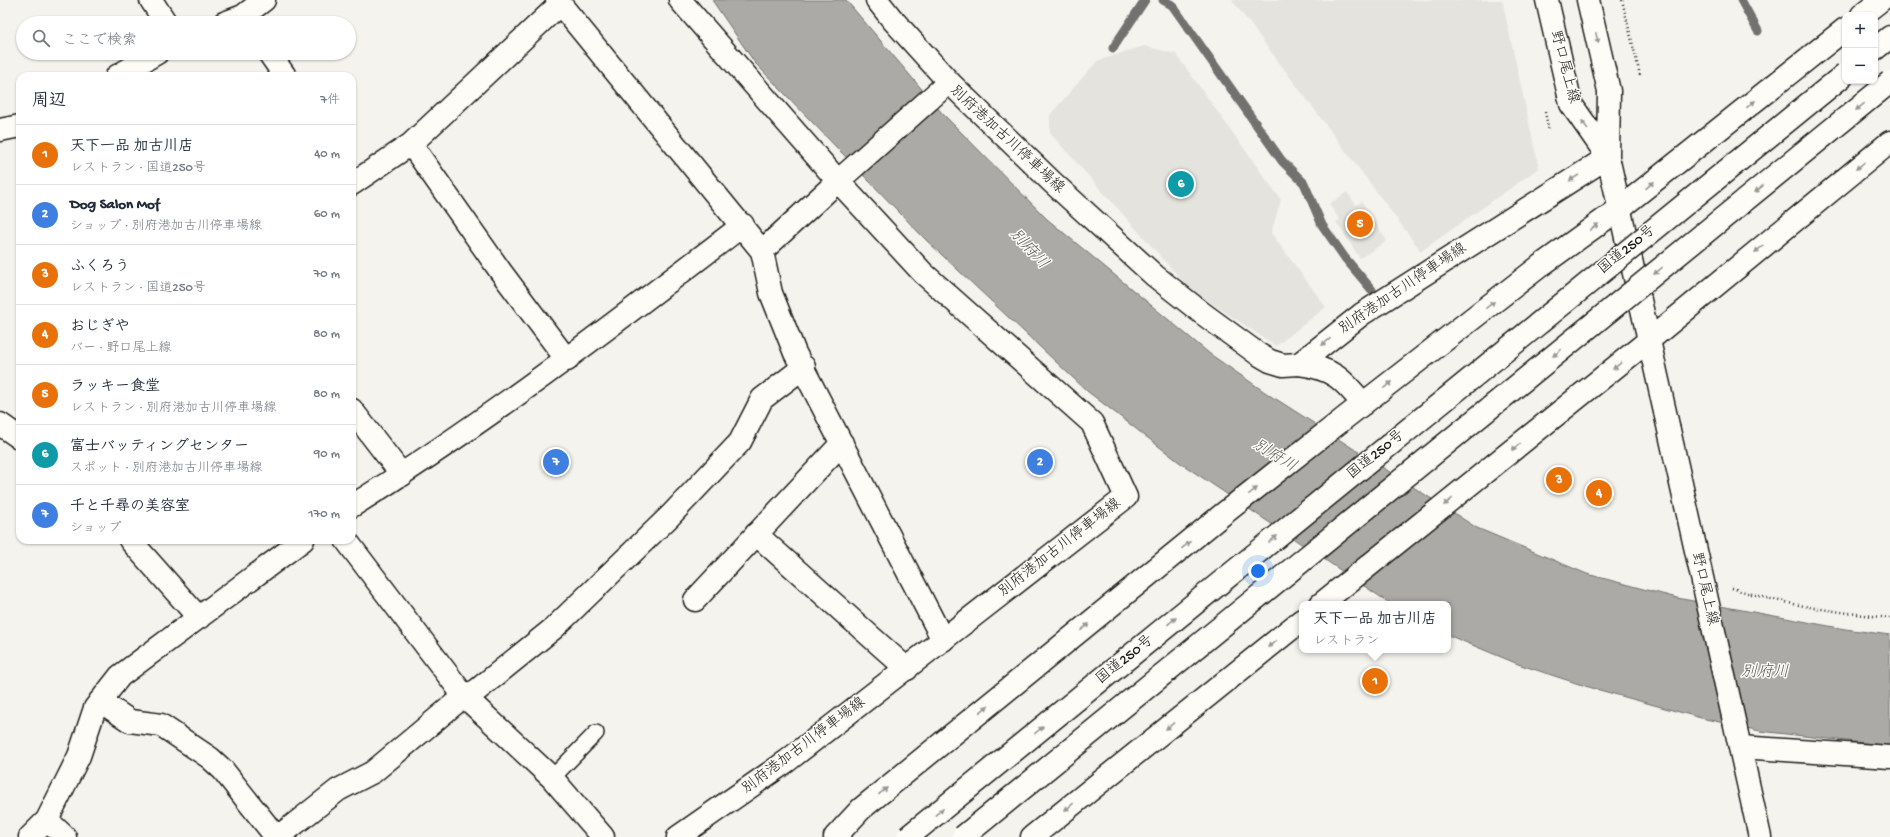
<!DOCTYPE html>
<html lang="ja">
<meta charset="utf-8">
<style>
body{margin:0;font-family:"Gochi Hand","Klee One",sans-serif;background:#f2f2f3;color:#1f2937}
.controls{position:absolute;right:12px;top:12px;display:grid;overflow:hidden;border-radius:8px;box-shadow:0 1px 3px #0004}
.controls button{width:36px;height:36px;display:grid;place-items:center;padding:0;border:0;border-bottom:1px solid #e0e1e3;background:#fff;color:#1f2937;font:20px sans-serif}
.you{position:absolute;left:1258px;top:571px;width:14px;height:14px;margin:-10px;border:3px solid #fff;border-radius:50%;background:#1a73e8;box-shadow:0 0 0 6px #1a73e833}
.badge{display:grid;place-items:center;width:26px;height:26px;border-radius:50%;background:#1a73e8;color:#fff;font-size:13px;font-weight:700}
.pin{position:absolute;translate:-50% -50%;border:2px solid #fff;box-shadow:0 1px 4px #0006}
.popup{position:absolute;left:1299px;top:601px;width:152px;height:52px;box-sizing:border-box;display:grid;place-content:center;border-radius:8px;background:#fff;filter:drop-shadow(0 1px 3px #0005);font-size:13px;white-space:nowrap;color:#747a83}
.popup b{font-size:15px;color:#1f2937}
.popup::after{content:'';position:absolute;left:50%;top:100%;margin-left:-8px;border:8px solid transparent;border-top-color:#fff}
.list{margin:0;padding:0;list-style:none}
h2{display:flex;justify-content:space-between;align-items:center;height:52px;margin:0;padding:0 16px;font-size:17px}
h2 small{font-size:13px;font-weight:400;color:#747a83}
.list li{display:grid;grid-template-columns:26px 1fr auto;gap:12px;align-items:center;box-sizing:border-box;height:60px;padding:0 16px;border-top:1px solid #e0e1e3}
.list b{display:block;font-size:15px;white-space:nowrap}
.list p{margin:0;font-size:13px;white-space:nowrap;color:#747a83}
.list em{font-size:13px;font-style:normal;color:#747a83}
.icon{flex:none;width:22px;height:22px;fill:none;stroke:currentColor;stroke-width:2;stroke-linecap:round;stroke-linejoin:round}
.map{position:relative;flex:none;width:1890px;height:837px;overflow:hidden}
.search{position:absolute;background:#fff;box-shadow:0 1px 3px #0004;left:16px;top:16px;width:340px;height:44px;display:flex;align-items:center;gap:10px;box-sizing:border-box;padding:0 14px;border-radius:22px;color:#747a83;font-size:15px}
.panel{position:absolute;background:#fff;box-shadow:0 1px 3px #0004;left:16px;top:72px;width:340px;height:472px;border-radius:12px}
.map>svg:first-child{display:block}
.built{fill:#e4e3de}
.water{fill:#abaaa6;stroke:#72716f}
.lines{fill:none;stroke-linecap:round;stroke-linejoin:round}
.stream{stroke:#72716f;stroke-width:9}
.lane-casing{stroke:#1c1c1c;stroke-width:18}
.street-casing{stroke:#1c1c1c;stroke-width:25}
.secondary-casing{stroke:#1c1c1c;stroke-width:25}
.highway-casing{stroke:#1c1c1c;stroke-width:25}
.path{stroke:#1c1c1c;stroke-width:2.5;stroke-dasharray:1 3;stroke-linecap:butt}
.lane{stroke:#fdfcf7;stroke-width:15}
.street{stroke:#fdfcf7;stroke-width:22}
.secondary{stroke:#fdfcf7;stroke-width:22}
.highway{stroke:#fdfcf7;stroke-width:22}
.highway-bridge-casing{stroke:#1c1c1c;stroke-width:25;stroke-linecap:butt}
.highway-bridge{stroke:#fdfcf7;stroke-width:22}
.oneway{fill:#989794}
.labels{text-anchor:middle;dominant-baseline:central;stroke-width:3;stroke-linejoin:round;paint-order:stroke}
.street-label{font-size:15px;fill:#1c1c1c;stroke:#fdfcf7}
.water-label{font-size:16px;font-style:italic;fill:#5c5c5a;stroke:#fdfcf7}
</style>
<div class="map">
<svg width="1890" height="837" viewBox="0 0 1890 837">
<rect width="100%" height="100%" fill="#f4f3ee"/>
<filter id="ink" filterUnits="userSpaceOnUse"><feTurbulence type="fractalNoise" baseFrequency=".025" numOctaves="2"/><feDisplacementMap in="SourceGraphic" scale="8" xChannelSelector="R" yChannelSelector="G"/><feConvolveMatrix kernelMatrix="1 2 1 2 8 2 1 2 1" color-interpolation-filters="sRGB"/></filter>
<g filter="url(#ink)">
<!-- built -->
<path class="built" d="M 1232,0 L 1502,0 L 1539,168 L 1421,251 Z
M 1144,46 L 1176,54 L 1281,200 L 1271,233 L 1326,307 L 1276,346 L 1190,289 L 1050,133 L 1050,115 L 1097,61 Z
M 1347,192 L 1356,205 L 1362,202 L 1387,241 L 1360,258 L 1336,222 L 1340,220 L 1329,204 Z"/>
<!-- water -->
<path class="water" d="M 712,0 L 846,0 L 942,113 L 1047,219 L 1210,354 L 1275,399 L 1276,399 L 1477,528 L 1587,574 L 1677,598 L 1845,629 L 1890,635 L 1890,746 L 1760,731 L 1701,718 L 1585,686 L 1518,664 L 1448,635 L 1448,604 L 1391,604 L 1388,602 L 1179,462 L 1087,391 L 926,240 L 755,63 Z"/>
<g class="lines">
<!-- stream -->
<path class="stream" d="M 1163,0 L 1172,5 L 1282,161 L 1304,183 L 1322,225 L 1345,258 L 1372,290
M 1741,0 L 1758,31
M 1113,48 L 1145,0"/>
<!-- lane casing -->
<g class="lane-casing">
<path id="lane" d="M 552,778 L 596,733"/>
</g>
<!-- street casing -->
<g class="street-casing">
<path id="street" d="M 151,0 L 166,23
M 557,0 L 762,251 L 771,293 L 795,353 L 943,640
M 680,0 L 838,181 L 762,251
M 877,0 L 892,19 L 949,82
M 224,23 L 243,16 L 264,0
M 269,53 L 285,76
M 117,76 L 157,53
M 0,130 L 20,126
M 411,144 L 501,272 L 567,360
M 352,184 L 411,144 L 560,4
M 1299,364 C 1332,368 1343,379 1363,404
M 352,410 L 402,475
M 0,424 L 20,438
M 352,506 C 488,421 615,323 743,225
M 756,534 L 907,669
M 130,540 L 199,618
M 346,540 L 464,696 L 552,778 L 603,837
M 695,600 L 842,443
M 100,701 L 130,721 L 161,725 L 210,758 L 223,770 L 276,837
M 1740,747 L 1890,757
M 47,820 L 65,837
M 30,837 L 47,820 L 79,756 L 95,708 L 120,676 L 303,540
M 278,837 L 338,790 L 373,772 L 464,696 L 476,691 L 554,628 L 670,516 L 740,442 L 762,399 L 804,367"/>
</g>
<!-- secondary casing -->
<g class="secondary-casing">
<path id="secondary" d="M 1547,0 L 1571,104 L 1608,157
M 1588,0 L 1609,91 L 1608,157 L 1760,837
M 678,837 L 787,761 L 1126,497 L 1092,423 L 923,273 L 838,181 L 949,82 L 1052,182 L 1155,276 L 1202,313 L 1258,354 L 1270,361 L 1283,365 L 1299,364 L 1362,314 L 1608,157"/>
</g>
<!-- highway casing -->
<g class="highway-casing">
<path id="highway" d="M 1862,15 L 1881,0
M 1875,49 L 1890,37
M 1321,604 L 1648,341 L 1890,142
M 835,837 L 861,809 L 1222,515 L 1346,417 L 1540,266 L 1619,209 L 1845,29
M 1032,837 L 1302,620"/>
</g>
<!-- path -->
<path class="path" d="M 1622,0 L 1640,75
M 1545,112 L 1549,131
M 1732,588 C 1784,605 1836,612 1890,618"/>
<!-- lane -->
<use href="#lane" class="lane"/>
<!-- street -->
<use href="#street" class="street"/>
<!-- secondary -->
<use href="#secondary" class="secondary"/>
<!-- highway -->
<use href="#highway" class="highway"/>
<!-- highway-bridge casing -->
<g class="highway-bridge-casing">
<path id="highway-bridge" d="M 908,837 L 1845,74
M 963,837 L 1890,82"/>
</g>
<!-- highway-bridge -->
<use href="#highway-bridge" class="highway-bridge"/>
</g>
<!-- one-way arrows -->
<defs><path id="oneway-solid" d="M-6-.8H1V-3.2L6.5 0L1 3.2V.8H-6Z"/></defs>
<g class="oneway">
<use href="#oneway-solid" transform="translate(1597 38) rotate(77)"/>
<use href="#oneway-solid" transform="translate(1751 104) rotate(-39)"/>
<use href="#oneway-solid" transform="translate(1860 107) rotate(141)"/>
<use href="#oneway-solid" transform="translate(1585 125) rotate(-125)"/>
<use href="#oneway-solid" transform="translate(1860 166) rotate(141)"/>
<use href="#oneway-solid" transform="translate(1574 178) rotate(148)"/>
<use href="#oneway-solid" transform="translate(1650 185) rotate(-39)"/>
<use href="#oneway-solid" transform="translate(1759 189) rotate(141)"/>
<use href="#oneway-solid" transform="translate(1594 227) rotate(-36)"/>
<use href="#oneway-solid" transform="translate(1759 249) rotate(141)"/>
<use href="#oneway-solid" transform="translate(1658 271) rotate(141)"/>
<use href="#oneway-solid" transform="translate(1490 305) rotate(-38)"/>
<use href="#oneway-solid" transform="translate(1326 342) rotate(141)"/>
<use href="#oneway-solid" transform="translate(1557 353) rotate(141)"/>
<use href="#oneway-solid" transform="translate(1617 366) rotate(141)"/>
<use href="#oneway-solid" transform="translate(1388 385) rotate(-38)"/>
<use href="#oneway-solid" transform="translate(1516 447) rotate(141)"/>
<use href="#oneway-solid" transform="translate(1253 491) rotate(-38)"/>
<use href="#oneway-solid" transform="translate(1448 502) rotate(141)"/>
<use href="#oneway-solid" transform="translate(1273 539) rotate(-39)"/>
<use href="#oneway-solid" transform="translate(1186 545) rotate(-39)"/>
<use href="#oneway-solid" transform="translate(1172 621) rotate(-39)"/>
<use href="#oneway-solid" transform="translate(1085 627) rotate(-39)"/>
<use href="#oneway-solid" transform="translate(1272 644) rotate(141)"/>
<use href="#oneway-solid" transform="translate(984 709) rotate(-39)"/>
<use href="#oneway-solid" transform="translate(1170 726) rotate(141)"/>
<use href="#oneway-solid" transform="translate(1039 730) rotate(-39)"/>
<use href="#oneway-solid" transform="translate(883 791) rotate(-39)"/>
<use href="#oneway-solid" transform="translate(1069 807) rotate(141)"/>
<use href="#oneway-solid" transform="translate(939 812) rotate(-39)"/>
</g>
</g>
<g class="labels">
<!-- street labels -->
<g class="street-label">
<text transform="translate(1564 67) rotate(75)">野口尾上線</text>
<text transform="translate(1007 140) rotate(43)">別府港加古川停車場線</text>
<text transform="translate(1627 250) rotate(-39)">国道250号</text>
<text transform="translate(1403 289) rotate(-34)">別府港加古川停車場線</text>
<text transform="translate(1376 455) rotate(-39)">国道250号</text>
<text transform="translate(1060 548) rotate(-38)">別府港加古川停車場線</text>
<text transform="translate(1704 589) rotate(77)">野口尾上線</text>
<text transform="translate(1125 660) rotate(-39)">国道250号</text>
<text transform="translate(804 746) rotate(-37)">別府港加古川停車場線</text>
</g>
<!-- water labels -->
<g class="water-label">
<text transform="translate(1028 250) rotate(47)">別府川</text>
<text transform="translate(1274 457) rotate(31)">別府川</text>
<text x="1765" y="673">別府川</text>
</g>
</g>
</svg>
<div class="controls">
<button>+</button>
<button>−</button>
</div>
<div class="you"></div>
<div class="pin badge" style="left:1375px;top:681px;background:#e8710a">1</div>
<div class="popup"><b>天下一品 加古川店</b>レストラン</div>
<div class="pin badge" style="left:1040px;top:462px;background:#3f7fe0">2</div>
<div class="pin badge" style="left:1559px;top:480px;background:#e8710a">3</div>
<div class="pin badge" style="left:1599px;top:493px;background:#e8710a">4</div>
<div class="pin badge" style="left:1360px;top:224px;background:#e8710a">5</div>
<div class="pin badge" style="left:1181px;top:184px;background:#0f9aa8">6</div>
<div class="pin badge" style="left:556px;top:462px;background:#3f7fe0">7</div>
<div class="search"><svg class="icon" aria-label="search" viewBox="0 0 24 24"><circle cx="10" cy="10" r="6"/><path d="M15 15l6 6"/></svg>ここで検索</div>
<section class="panel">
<h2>周辺<small>7件</small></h2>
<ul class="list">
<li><span class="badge" style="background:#e8710a">1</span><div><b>天下一品 加古川店</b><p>レストラン · 国道250号</p></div><em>40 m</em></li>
<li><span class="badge" style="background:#3f7fe0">2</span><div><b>Dog Salon Mof</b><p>ショップ · 別府港加古川停車場線</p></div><em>60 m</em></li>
<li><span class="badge" style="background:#e8710a">3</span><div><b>ふくろう</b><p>レストラン · 国道250号</p></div><em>70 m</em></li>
<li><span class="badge" style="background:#e8710a">4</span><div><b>おじぎや</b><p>バー · 野口尾上線</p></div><em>80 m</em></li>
<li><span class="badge" style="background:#e8710a">5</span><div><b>ラッキー食堂</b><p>レストラン · 別府港加古川停車場線</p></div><em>80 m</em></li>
<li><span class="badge" style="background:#0f9aa8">6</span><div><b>富士バッティングセンター</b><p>スポット · 別府港加古川停車場線</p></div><em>90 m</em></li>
<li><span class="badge" style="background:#3f7fe0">7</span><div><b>千と千尋の美容室</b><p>ショップ</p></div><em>170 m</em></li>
</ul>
</section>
</div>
